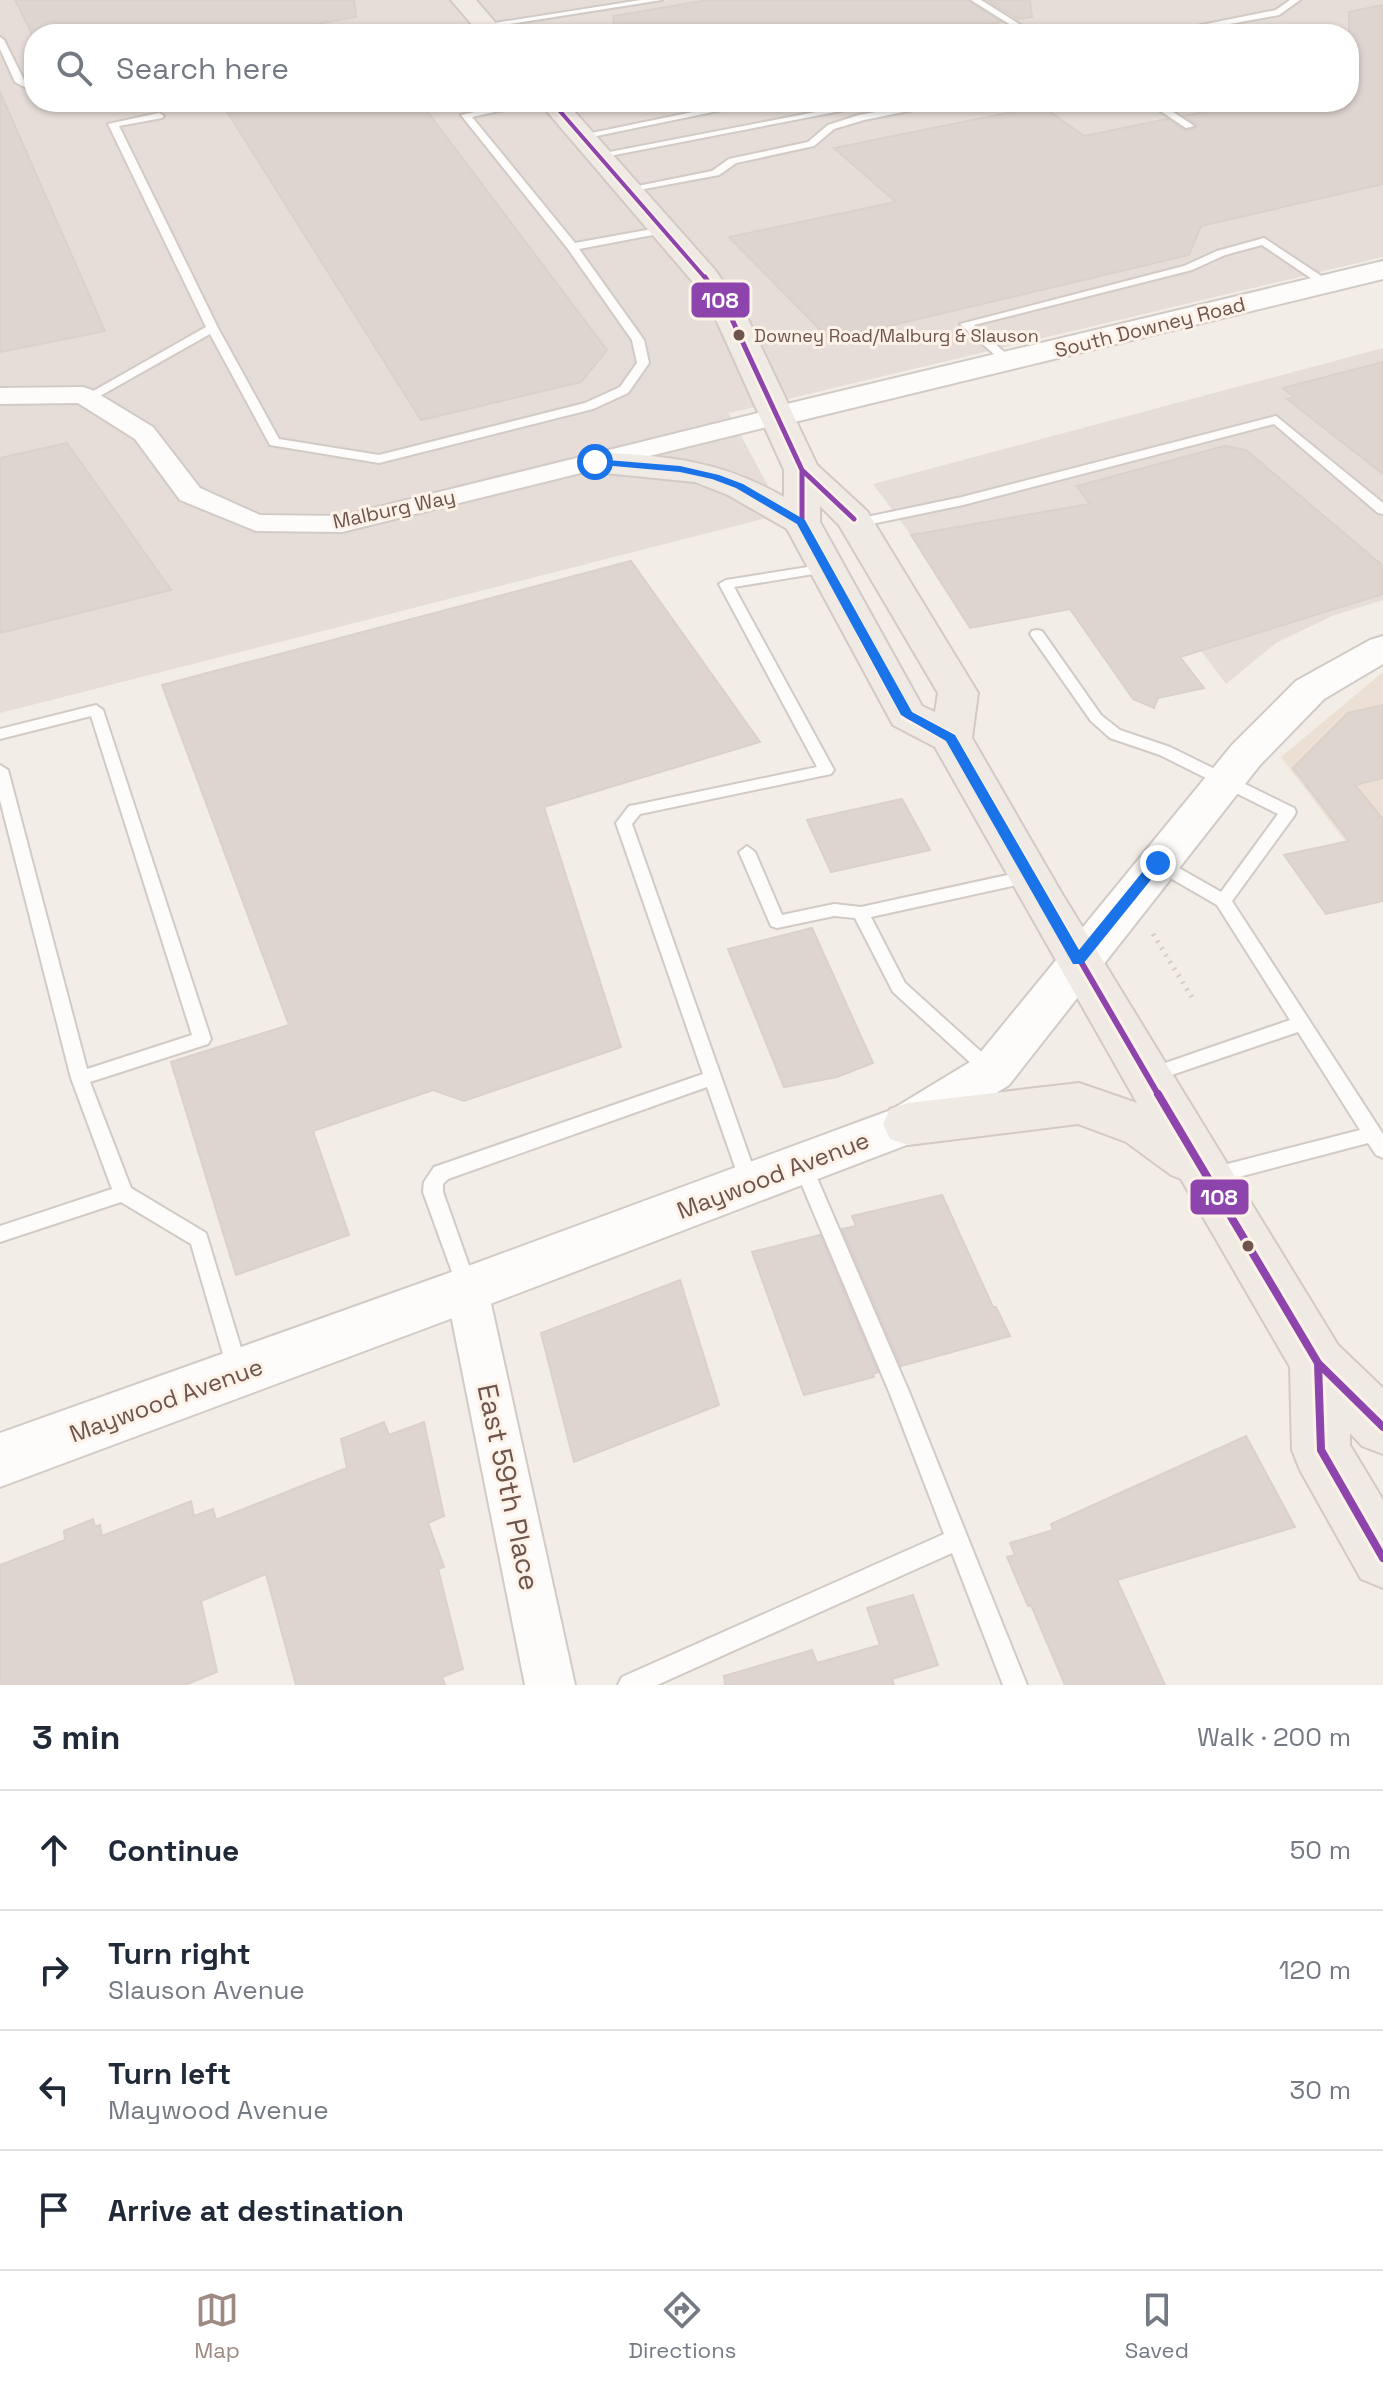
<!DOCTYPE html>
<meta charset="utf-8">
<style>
body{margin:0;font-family:"Space Grotesk",sans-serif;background:#f2f2f3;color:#1f2937}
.stop{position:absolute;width:24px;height:24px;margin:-18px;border:6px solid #1a73e8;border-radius:50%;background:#fff}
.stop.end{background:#1a73e8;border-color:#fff;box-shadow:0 2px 8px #0008}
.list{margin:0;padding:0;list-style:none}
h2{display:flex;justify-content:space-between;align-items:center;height:104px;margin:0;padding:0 32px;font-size:34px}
h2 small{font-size:26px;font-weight:400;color:#747a83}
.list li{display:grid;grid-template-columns:52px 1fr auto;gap:24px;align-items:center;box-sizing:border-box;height:120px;padding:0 32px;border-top:2px solid #e0e1e3}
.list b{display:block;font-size:30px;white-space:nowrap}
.list p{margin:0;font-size:26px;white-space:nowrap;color:#747a83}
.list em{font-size:26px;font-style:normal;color:#747a83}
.icon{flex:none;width:44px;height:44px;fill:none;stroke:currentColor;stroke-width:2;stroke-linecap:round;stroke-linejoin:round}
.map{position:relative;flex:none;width:1383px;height:1685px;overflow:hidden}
.search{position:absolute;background:#fff;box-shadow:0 2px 6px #0004;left:24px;right:24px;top:24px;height:88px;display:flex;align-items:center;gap:20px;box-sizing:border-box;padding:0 28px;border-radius:32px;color:#747a83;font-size:30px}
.sheet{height:584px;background:#fff}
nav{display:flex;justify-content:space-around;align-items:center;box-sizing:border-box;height:112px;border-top:2px solid #e0e1e3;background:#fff;font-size:22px;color:#747a83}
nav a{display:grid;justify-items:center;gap:4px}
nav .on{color:#9d8a82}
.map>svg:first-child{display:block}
.residential{fill:#ecdfd4}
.industrial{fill:#e6ddd8;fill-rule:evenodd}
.building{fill:#dfd5d0;stroke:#dbd0ca;stroke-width:2}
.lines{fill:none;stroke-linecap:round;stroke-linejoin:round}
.service-casing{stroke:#d2cac4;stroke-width:4}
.minor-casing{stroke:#d2cac4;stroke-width:4}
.tertiary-casing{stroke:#d2cac4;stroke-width:4}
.secondary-casing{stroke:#d2cac4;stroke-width:4}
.primary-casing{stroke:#d3c9c5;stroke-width:4}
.path{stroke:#d5cdc9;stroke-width:5;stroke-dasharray:2 6;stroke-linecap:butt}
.service{fill:#fdfcfb;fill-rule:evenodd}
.minor{fill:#fdfcfb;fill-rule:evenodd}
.tertiary{fill:#fdfcfb;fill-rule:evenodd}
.secondary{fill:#fdfcfb;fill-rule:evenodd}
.primary{fill:#f0eae4;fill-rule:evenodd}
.bus-1-far3-casing{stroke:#fdf2e7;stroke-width:8}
.bus-1-far2-casing{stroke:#fdf2e7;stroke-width:10}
.bus-1-far1-casing{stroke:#fdf2e7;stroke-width:12}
.bus-1-casing{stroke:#fdf2e7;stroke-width:14}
.bus-1-far3{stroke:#8e44ad;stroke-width:4}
.bus-1-far2{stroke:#8e44ad;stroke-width:5}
.bus-1-far1{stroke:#8e44ad;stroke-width:6}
.bus-1{stroke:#8e44ad;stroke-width:8}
.route{fill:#1a73e8}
.bus-dot{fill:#6e544b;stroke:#fdf2e7;stroke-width:3}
.labels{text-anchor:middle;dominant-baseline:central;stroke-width:6;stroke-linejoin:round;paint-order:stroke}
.far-bus-label{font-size:18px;fill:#6e544b;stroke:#fdf2e7;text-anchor:start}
.far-street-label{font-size:20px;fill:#6e544b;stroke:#fdf2e7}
.street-label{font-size:24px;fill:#6e544b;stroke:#fdf2e7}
.near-street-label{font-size:28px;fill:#6e544b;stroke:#fdf2e7}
.line-badge{stroke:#fdf2e7;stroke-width:3}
.badge-label{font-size:22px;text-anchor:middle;font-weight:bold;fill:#fff}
</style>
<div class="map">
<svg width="1383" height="1685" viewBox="0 0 1383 1685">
<rect width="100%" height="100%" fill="#f3ede7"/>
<!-- residential -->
<path class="residential" d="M 1383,672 L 1383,891 L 1281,757 Z"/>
<!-- industrial -->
<path class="industrial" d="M 0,0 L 1383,0 L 1383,257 L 729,413 L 783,514 L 0,713 ZM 34,34 L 1349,34 L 1349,102 L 34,102 Z
M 1383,348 L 1383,600 L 1332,616 L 1276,643 L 1226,684 L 1090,504 L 911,535 L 873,484 Z"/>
<!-- building -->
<path class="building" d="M 15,0 L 354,0 L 356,17 L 263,34 L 32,34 Z
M 708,0 L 968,0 L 1001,22 L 939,34 L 615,34 L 613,16 Z
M 987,0 L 1030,0 L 1032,17 L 1018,19 Z
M 1383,5 L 1383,184 L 1201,226 L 1189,255 L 830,340 L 729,237 L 896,202 L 834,148 L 1042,106 L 1084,136 L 1167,119 L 1184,130 L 1195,129 L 1196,124 L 1184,116 L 1208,111 L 1195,102 L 1349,102 L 1349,12 Z
M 0,92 L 105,331 L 0,352 Z
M 221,102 L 420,102 L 607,350 L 581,382 L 421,420 Z
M 1383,362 L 1383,474 L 1287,399 L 1294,397 L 1283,388 Z
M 67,443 L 171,590 L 0,633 L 0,458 Z
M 1224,446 L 1246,450 L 1383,566 L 1383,594 L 1180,657 L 1204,688 L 1158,698 L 1154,708 L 1133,699 L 1070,609 L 970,628 L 911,535 L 1090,504 L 1077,486 Z
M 631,561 L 760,742 L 544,807 L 621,1047 L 464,1101 L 433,1090 L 313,1131 L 349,1235 L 236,1275 L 171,1062 L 289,1025 L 162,685 Z
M 1383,705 L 1383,778 L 1355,785 L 1383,819 L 1383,901 L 1326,914 L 1284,855 L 1349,841 L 1293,768 L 1348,713 Z
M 902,799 L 930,850 L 831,872 L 807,820 Z
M 812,928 L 873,1063 L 837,1077 L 784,1087 L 728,949 Z
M 942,1195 L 993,1307 L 996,1307 L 1010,1336 L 901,1366 L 842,1229 L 856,1226 L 852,1216 Z
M 820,1235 L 878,1372 L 873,1374 L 874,1377 L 804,1395 L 752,1252 Z
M 680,1280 L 719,1405 L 574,1462 L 541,1333 Z
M 384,1422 L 389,1435 L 424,1422 L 444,1516 L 428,1523 L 444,1567 L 438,1569 L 463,1669 L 442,1677 L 445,1685 L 296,1685 L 266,1574 L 201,1601 L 217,1672 L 185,1685 L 0,1685 L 0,1565 L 65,1540 L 64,1531 L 93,1519 L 95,1527 L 100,1525 L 102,1536 L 191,1501 L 194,1516 L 213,1509 L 216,1520 L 347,1468 L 341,1439 Z
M 1246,1436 L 1295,1527 L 1117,1580 L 1165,1685 L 1065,1685 L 1031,1605 L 1028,1606 L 1007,1557 L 1015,1555 L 1010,1543 L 1053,1530 L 1051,1524 Z
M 913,1595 L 938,1665 L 892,1679 L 894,1685 L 725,1685 L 724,1676 L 812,1650 L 817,1663 L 880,1645 L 867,1608 Z"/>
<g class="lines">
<!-- service casing -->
<g class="service-casing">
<path id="service" d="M 641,0 L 662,0 L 447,34 L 425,34 Z
M 971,0 L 981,0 L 1035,34 L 1025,34 Z
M 1290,0 L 1300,0 L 1279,15 L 1175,34 L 1157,34 L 1276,10 Z
M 0,37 L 4,40 L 24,80 L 34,85 L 34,92 L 15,82 L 0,49 Z
M 520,102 L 540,102 L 472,117 L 575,243 L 663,227 L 668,230 L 663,233 L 579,249 L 644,340 L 649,363 L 628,393 L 593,409 L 379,463 L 270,445 L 210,334 L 91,401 L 83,401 L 81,398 L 206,327 L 108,124 L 159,113 L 164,116 L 162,118 L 119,126 L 218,328 L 279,439 L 379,455 L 585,403 L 620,387 L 637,363 L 632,340 L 568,249 L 461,115 Z
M 741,102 L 761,102 L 582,139 L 577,136 Z
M 867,102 L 887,102 L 599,158 L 594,155 Z
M 932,102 L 953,102 L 864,120 L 834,129 L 814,146 L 736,163 L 719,175 L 628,192 L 623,189 L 712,171 L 729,159 L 808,142 L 828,125 L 859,115 Z
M 1147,102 L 1158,102 L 1194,126 L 1186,128 Z
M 1264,238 L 1329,281 L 1329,285 L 1321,285 L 1262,245 L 1225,255 L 1192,270 L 974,325 L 1012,359 L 1012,363 L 1004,363 L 960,324 L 1184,266 L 1217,251 Z
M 1276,416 L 1383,503 L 1383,514 L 1378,513 L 1274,424 L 963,505 L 857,527 L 850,523 L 852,520 L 962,497 Z
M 827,564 L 832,565 L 832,571 L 734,587 L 834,770 L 831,774 L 640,814 L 632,824 L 759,1184 L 757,1190 L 750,1192 L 743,1190 L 741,1184 L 707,1087 L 448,1179 L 443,1184 L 443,1192 L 477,1288 L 474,1294 L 467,1297 L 460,1294 L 423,1192 L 424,1182 L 434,1167 L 703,1074 L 616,823 L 629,806 L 635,805 L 817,767 L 719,584 L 726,580 Z
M 1037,630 L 1042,631 L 1101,715 L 1120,730 L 1170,747 L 1294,808 L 1296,812 L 1294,816 L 1232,901 L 1383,1134 L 1383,1158 L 1376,1155 L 1368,1143 L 1212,1184 L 1205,1182 L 1203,1176 L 1205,1170 L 1212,1168 L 1360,1130 L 1298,1032 L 1148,1083 L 1142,1081 L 1139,1076 L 1142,1071 L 1290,1020 L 1217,905 L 1153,868 L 1151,864 L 1153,860 L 1165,860 L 1221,892 L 1278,814 L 1160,755 L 1110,738 L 1091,721 L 1032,637 L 1030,634 L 1032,631 Z
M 96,705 L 103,710 L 211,1039 L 208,1044 L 90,1082 L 131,1188 L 206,1233 L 248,1371 L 245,1378 L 238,1380 L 231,1378 L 228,1371 L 191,1244 L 121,1202 L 0,1242 L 0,1226 L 112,1189 L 71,1078 L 0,800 L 0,765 L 8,770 L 87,1069 L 192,1035 L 91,716 L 0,739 L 0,729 Z
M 747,846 L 755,852 L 782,915 L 834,904 L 861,907 L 1030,870 L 1036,872 L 1038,876 L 1036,880 L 1030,882 L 871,917 L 905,983 L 997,1066 L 1000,1071 L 997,1076 L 991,1078 L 985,1076 L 893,992 L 855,918 L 834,916 L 777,928 L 771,926 L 739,852 Z
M 802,1156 L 809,1158 L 811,1164 L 910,1394 L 1027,1685 L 1003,1685 L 952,1553 L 657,1685 L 618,1685 L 622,1677 L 944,1534 L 890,1394 L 793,1164 L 795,1158 Z"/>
</g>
<!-- minor casing -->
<g class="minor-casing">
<path id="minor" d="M 83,387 L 92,390 L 153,427 L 200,488 L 260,515 L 342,516 L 778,408 L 787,410 L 791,416 L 787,422 L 342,532 L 256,531 L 180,500 L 135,439 L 78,403 L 0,404 L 0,388 Z
M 467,1271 L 482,1277 L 488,1290 L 575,1685 L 525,1685 L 446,1290 L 452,1277 Z"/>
</g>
<!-- tertiary casing -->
<g class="tertiary-casing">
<path id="tertiary" d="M 1383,636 L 1383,664 L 1324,699 L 1260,765 L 1009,1085 L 925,1138 L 485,1306 L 0,1487 L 0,1433 L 460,1269 L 891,1110 L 975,1059 L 1232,745 L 1296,681 L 1370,640 Z"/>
</g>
<!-- secondary casing -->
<g class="secondary-casing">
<path id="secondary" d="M 1383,261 L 1383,279 L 778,426 L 766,423 L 761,416 L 766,409 Z"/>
</g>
<!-- primary casing -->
<g class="primary-casing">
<path id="primary" d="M 451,0 L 476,0 L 505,34 L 480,34 Z
M 539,102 L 566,102 L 715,270 L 746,315 L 817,465 L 867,511 L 978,693 L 972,738 L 1061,892 L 1338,1345 L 1383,1388 L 1383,1454 L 1362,1446 L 1350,1433 L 1350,1445 L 1383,1500 L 1383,1588 L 1361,1579 L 1300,1470 L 1292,1450 L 1290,1367 L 1181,1179 L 1171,1175 L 1126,1142 L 1078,1124 L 908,1145 L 890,1139 L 883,1124 L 890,1109 L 908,1103 L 1079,1083 L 1137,1103 L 935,747 L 893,725 L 787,529 L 728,495 L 695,482 L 595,472 L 583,469 L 578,462 L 583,455 L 595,452 C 667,456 720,460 784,497 L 784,470 L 714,315 L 692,281 ZM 820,506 L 839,525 L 938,693 L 935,712 L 922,706 L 820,522 Z"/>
</g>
<!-- path -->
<path class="path" d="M 1153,934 L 1193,999"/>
<!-- service -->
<use href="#service" class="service"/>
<!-- minor -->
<use href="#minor" class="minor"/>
<!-- tertiary -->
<use href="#tertiary" class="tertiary"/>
<!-- secondary -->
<use href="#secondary" class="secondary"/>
<!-- primary -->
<use href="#primary" class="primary"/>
<!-- bus-1-far3 casing -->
<g class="bus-1-far3-casing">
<path id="bus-1-far3" d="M 552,102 L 706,279"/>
</g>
<!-- bus-1-far2 casing -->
<g class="bus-1-far2-casing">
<path id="bus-1-far2" d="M 705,277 L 730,315 L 802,470 L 854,519
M 802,470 L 802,522 L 865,637"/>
</g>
<!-- bus-1-far1 casing -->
<g class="bus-1-far1-casing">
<path id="bus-1-far1" d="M 863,635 L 907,715 L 951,738 L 1159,1096"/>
</g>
<!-- bus-1 casing -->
<g class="bus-1-casing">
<path id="bus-1" d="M 1158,1094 L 1318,1363 L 1383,1427
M 1318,1363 L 1321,1450 L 1383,1558"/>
</g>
<!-- bus-1-far3 -->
<use href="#bus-1-far3" class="bus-1-far3"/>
<!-- bus-1-far2 -->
<use href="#bus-1-far2" class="bus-1-far2"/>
<!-- bus-1-far1 -->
<use href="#bus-1-far1" class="bus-1-far1"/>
<!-- bus-1 -->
<use href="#bus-1" class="bus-1"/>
</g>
<!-- route -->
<path class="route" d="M 595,459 L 680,466 L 719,475 L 743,484 L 805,520 L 912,712 L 955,735 L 1079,950 L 1153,859 L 1162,859 L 1162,866 L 1083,964 L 1073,964 L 946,741 L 901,715 L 797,524 L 736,488 L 712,479 L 680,472 L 591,464 L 589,462 Z"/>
<!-- markers -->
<g class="bus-dot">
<circle cx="739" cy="335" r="7"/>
<circle cx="1248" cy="1246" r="7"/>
</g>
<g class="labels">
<!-- far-bus labels -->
<g class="far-bus-label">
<text x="754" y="335">Downey Road/Malburg &amp; Slauson</text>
</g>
<!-- far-street labels -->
<g class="far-street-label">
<text transform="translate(1150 327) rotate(-14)">South Downey Road</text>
<text transform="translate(394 509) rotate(-12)">Malburg Way</text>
</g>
<!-- street labels -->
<g class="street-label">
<text transform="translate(773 1175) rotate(-21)">Maywood Avenue</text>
<text transform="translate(166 1400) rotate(-20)">Maywood Avenue</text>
</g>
<!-- near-street labels -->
<g class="near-street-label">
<text transform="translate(509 1487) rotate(78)">East 59th Place</text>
</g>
</g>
<g class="line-badge">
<rect x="690" y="281" width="61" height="38" rx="8" fill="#8e44ad"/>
<rect x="1189" y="1178" width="61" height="38" rx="8" fill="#8e44ad"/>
</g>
<g class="badge-label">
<text x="720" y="308">108</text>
<text x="1219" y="1205">108</text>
</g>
</svg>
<div class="stop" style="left:595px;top:462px"></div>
<div class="stop end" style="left:1158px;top:863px"></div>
<div class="search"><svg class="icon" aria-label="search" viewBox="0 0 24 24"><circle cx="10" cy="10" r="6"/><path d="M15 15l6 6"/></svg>Search here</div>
</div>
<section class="sheet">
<h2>3 min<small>Walk · 200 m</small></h2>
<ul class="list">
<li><svg class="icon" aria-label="ahead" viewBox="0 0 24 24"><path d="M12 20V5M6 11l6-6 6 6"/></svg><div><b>Continue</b></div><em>50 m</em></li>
<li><svg class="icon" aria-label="right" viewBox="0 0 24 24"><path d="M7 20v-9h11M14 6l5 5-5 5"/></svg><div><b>Turn right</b><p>Slauson Avenue</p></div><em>120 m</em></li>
<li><svg class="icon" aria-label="left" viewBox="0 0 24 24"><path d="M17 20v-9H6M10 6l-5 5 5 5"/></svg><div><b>Turn left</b><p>Maywood Avenue</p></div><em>30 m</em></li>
<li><svg class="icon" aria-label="arrive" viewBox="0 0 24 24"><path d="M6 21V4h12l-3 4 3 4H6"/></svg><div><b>Arrive at destination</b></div></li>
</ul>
</section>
<nav>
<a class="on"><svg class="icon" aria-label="map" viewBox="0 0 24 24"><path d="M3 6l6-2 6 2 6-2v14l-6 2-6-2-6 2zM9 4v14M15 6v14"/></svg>Map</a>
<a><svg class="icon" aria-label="directions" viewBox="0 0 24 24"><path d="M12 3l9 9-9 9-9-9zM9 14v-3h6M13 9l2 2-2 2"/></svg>Directions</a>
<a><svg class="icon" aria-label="saved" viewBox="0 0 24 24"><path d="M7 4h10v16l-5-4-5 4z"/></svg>Saved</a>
</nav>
